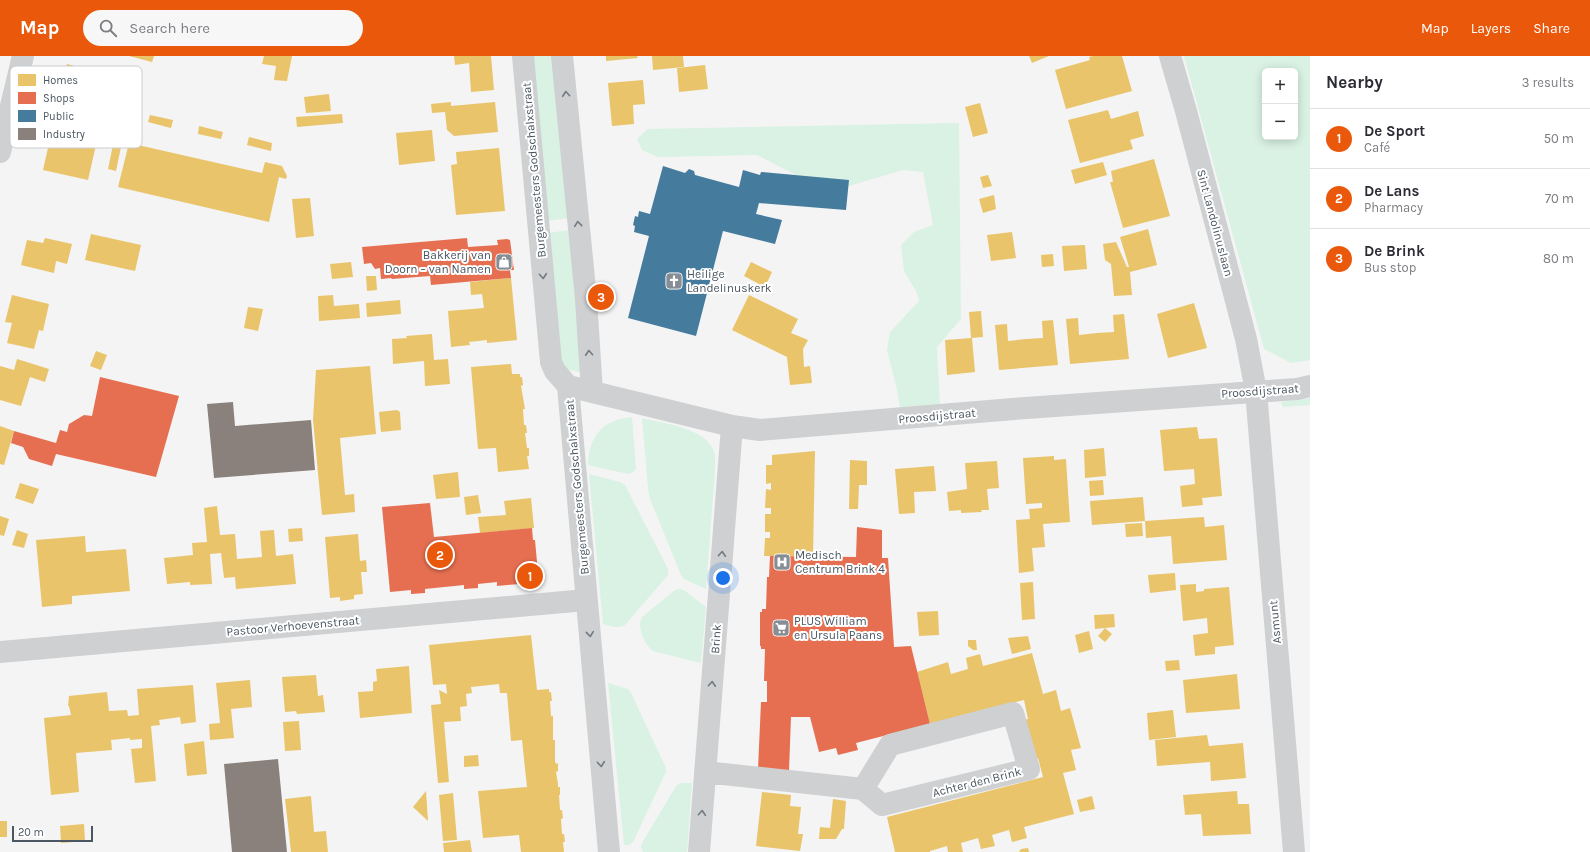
<!DOCTYPE html>
<meta charset="utf-8">
<style>
body{margin:0;font-family:Karla,sans-serif;background:#f7f7f7;color:#2b2b33}
.controls{position:absolute;right:12px;top:12px;display:grid;overflow:hidden;border-radius:6px;box-shadow:0 2px 10px #0003}
.controls button{width:36px;height:36px;display:grid;place-items:center;padding:0;border:0;border-bottom:1px solid #e1e1e2;background:#fff;color:#2b2b33;font:20px sans-serif}
.scale{position:absolute;left:12px;bottom:10px;width:81px;box-sizing:border-box;padding-left:4px;border:2px solid #4a5661;border-top:0;font-size:11px;line-height:14px;white-space:nowrap;color:#4a5661;-webkit-text-stroke:3px #fff;paint-order:stroke}
.you{position:absolute;left:723px;top:522px;width:14px;height:14px;margin:-10px;border:3px solid #fff;border-radius:50%;background:#1a73e8;box-shadow:0 0 0 6px #1a73e833}
.badge{display:grid;place-items:center;width:26px;height:26px;border-radius:50%;background:#ea580c;color:#fff;font-size:13px;font-weight:700}
.pin{position:absolute;translate:-50% -50%;border:2px solid #fff;box-shadow:0 1px 4px #0006}
.list{margin:0;padding:0;list-style:none}
h2{display:flex;justify-content:space-between;align-items:center;height:52px;margin:0;padding:0 16px;font-size:17px}
h2 small{font-size:13px;font-weight:400;color:#7c7c81}
.list li{display:grid;grid-template-columns:26px 1fr auto;gap:12px;align-items:center;box-sizing:border-box;height:60px;padding:0 16px;border-top:1px solid #e1e1e2}
.list b{display:block;font-size:15px;white-space:nowrap}
.list p{margin:0;font-size:13px;white-space:nowrap;color:#7c7c81}
.list em{font-size:13px;font-style:normal;color:#7c7c81}
.icon{flex:none;width:22px;height:22px;fill:none;stroke:currentColor;stroke-width:2;stroke-linecap:round;stroke-linejoin:round}
.map{position:relative;flex:none;width:1310px;height:796px;overflow:hidden}
header{display:flex;align-items:center;gap:24px;box-sizing:border-box;height:56px;padding:0 20px;background:#ea580c;color:#fff}
header strong{font-size:19px}
nav{display:flex;gap:22px;margin-inline-start:auto;font-size:14px}
.search{width:280px;height:36px;background:#f7f7f7;display:flex;align-items:center;gap:10px;box-sizing:border-box;padding:0 14px;border-radius:22px;color:#7c7c81;font-size:15px}
main{display:flex}
aside{flex:1;background:#fff}
.map>svg:first-child{display:block}
.green{fill:#d9f2e3;fill-rule:evenodd}
.homes{fill:#e9c46a}
.shops{fill:#e76f51}
.public{fill:#457b9d}
.industry{fill:#8a817c}
.lines{fill:none;stroke-linecap:round;stroke-linejoin:round}
.minor{stroke:#ced0d2;stroke-width:22}
.oneway{stroke:#727b83}
.labels{text-anchor:middle;dominant-baseline:central;stroke-width:4;stroke-linejoin:round;paint-order:stroke}
.street-label{font-size:12px;fill:#4a5661;stroke:#fff}
.poi-label{font-size:12px;fill:#4a5661;stroke:#fff;text-anchor:start}
.key{fill:#fff;stroke:#c9ccd0;stroke-width:1}
.key-label{font-size:11px;fill:#4a5661}
</style>
<header>
<strong>Map</strong>
<div class="search"><svg class="icon" aria-label="search" viewBox="0 0 24 24"><circle cx="10" cy="10" r="6"/><path d="M15 15l6 6"/></svg>Search here</div>
<nav><a>Map</a><a>Layers</a><a>Share</a></nav>
</header>
<main>
<div class="map">
<svg width="1310" height="796" viewBox="0 0 1310 796">
<rect width="100%" height="100%" fill="#f4f4f4"/>
<!-- green -->
<path class="green" d="M 532,0 L 554,0 L 569,162 L 547,165 Z
M 1184,0 L 1310,0 L 1310,304 L 1291,307 L 1264,293 ZM 1265,15 L 1295,15 L 1295,81 L 1265,81 Z
M 959,67 L 961,263 L 937,291 L 940,349 L 900,352 L 897,334 L 887,294 L 890,276 L 919,245 L 917,237 L 904,215 L 901,189 L 914,176 L 933,169 L 923,116 L 903,114 L 839,133 L 821,132 L 757,99 L 658,101 L 642,94 L 637,83 L 648,73 Z
M 570,174 L 584,317 L 560,312 L 548,177 Z
M 1310,342 L 1310,349 L 1283,351 L 1281,346 Z
M 632,361 L 636,413 L 632,417 L 628,418 L 588,409 C 589,379 603,364 632,361 Z
M 642,362 C 662,367 704,372 713,393 C 716,400 715,408 715,415 L 706,533 L 684,523 L 681,519 L 650,443 L 648,432 Z
M 589,418 L 620,426 L 625,429 L 668,513 L 668,519 L 625,569 C 617,573 611,570 603,568 Z
M 680,533 L 685,535 L 706,551 L 701,607 L 653,595 C 645,589 636,570 642,561 L 675,534 Z
M 608,627 L 628,633 L 632,639 L 666,712 L 666,716 L 633,786 L 629,789 L 624,789 Z
M 680,727 L 692,727 L 687,796 L 643,796 L 641,791 L 642,787 L 676,730 Z"/>
<!-- homes -->
<path class="homes" d="M 129,0 L 154,0 L 152,6 Z
M 264,0 L 292,0 L 287,25 L 274,24 L 276,10 L 262,8 Z
M 454,0 L 491,0 L 494,34 L 471,36 L 469,7 L 455,9 Z
M 606,0 L 637,0 L 638,2 L 606,5 Z
M 652,0 L 683,0 L 684,11 L 653,14 Z
M 1029,0 L 1049,0 L 1032,7 Z
M 1093,0 L 1122,0 L 1132,35 L 1066,53 L 1055,14 L 1090,4 L 1089,1 Z
M 67,8 L 112,19 L 88,124 L 43,114 Z
M 705,9 L 708,33 L 679,36 L 677,12 Z
M 643,24 L 645,48 L 633,49 L 634,68 L 612,70 L 608,27 Z
M 329,38 L 331,55 L 306,57 L 304,41 Z
M 451,46 L 451,50 L 495,46 L 498,76 L 454,80 L 447,74 L 445,56 L 432,57 L 431,48 Z
M 980,47 L 988,77 L 973,81 L 965,51 Z
M 1108,54 L 1111,63 L 1138,55 L 1144,80 L 1130,84 L 1133,93 L 1080,107 L 1068,64 Z
M 342,58 L 343,67 L 297,71 L 296,61 Z
M 150,59 L 173,64 L 171,72 L 148,66 Z
M 199,70 L 223,76 L 221,83 L 198,78 Z
M 432,74 L 435,105 L 399,109 L 396,77 Z
M 249,81 L 272,87 L 271,95 L 247,89 Z
M 129,87 L 262,117 L 265,106 L 282,110 L 287,120 L 286,123 L 279,121 L 269,166 L 118,131 Z
M 113,89 L 121,91 L 116,115 L 108,113 Z
M 499,92 L 505,155 L 456,159 L 451,109 L 457,108 L 456,96 Z
M 1154,103 L 1170,160 L 1123,172 L 1110,126 L 1113,126 L 1111,115 Z
M 1103,106 L 1107,119 L 1075,128 L 1071,114 Z
M 988,119 L 992,130 L 983,132 L 980,121 Z
M 994,139 L 996,153 L 983,157 L 979,143 Z
M 310,142 L 314,180 L 296,182 L 292,143 Z
M 1148,173 L 1157,209 L 1130,216 L 1132,239 L 1114,240 L 1111,208 L 1105,204 L 1103,188 L 1116,186 L 1127,211 L 1129,211 L 1120,181 Z
M 1012,176 L 1016,202 L 991,205 L 987,179 Z
M 91,178 L 141,189 L 135,215 L 85,204 Z
M 45,182 L 72,188 L 67,208 L 56,205 L 54,217 L 21,209 L 27,184 L 43,187 Z
M 1085,189 L 1087,213 L 1064,215 L 1062,190 Z
M 1053,198 L 1054,210 L 1042,211 L 1041,199 Z
M 351,206 L 353,221 L 332,223 L 330,208 Z
M 751,206 L 772,216 L 765,231 L 744,220 Z
M 366,220 L 376,220 L 377,234 L 367,235 Z
M 511,222 L 517,284 L 487,287 L 487,284 L 469,286 L 470,289 L 451,291 L 448,255 L 484,252 L 482,238 L 471,239 L 470,226 Z
M 12,239 L 49,248 L 43,275 L 39,274 L 34,293 L 7,287 L 12,267 L 5,266 Z
M 333,239 L 334,250 L 359,248 L 360,262 L 319,265 L 318,240 Z
M 749,239 L 798,263 L 791,277 L 808,284 L 803,293 L 804,311 L 810,310 L 812,327 L 790,329 L 787,301 L 732,274 Z
M 400,244 L 401,258 L 367,261 L 366,247 Z
M 1194,247 L 1207,292 L 1168,302 L 1157,258 Z
M 248,251 L 263,253 L 258,275 L 244,272 Z
M 981,255 L 983,281 L 971,282 L 969,256 Z
M 1124,258 L 1129,303 L 1070,308 L 1066,263 L 1078,262 L 1079,279 L 1097,277 L 1114,276 L 1113,259 Z
M 1053,264 L 1058,309 L 999,314 L 995,269 L 1007,268 L 1008,285 L 1026,283 L 1043,282 L 1042,265 Z
M 432,278 L 434,304 L 448,303 L 450,328 L 425,330 L 424,305 L 393,308 L 392,283 L 407,282 L 406,280 Z
M 972,282 L 975,316 L 947,319 L 945,284 Z
M 96,295 L 107,299 L 101,314 L 90,310 Z
M 17,303 L 49,313 L 45,326 L 30,321 L 21,350 L 0,344 L 0,310 L 14,314 Z
M 511,308 L 512,318 L 520,318 L 520,321 L 522,321 L 523,329 L 521,330 L 525,353 L 523,353 L 524,369 L 526,369 L 527,377 L 525,377 L 527,392 L 529,392 L 529,400 L 527,400 L 529,413 L 498,416 L 496,392 L 478,393 L 471,311 Z
M 370,310 L 376,378 L 340,382 L 345,439 L 354,438 L 355,456 L 322,459 L 313,364 L 316,314 Z
M 397,354 L 400,356 L 401,374 L 381,376 L 379,356 Z
M 0,370 L 14,375 L 4,409 L 0,408 Z
M 1197,371 L 1199,383 L 1217,382 L 1222,440 L 1202,442 L 1203,449 L 1182,451 L 1180,430 L 1195,428 L 1194,413 L 1164,415 L 1160,374 Z
M 1104,392 L 1106,420 L 1085,422 L 1084,394 Z
M 815,395 L 813,500 L 764,500 L 765,482 L 770,482 L 770,476 L 765,476 L 765,458 L 771,458 L 771,452 L 765,452 L 766,433 L 771,434 L 771,427 L 766,428 L 766,409 L 772,409 L 772,399 Z
M 1054,400 L 1054,404 L 1066,403 L 1070,466 L 1043,468 L 1045,491 L 1032,492 L 1034,515 L 1019,517 L 1016,464 L 1030,463 L 1029,453 L 1042,452 L 1042,447 L 1026,448 L 1023,402 Z
M 850,404 L 867,405 L 867,429 L 859,429 L 858,453 L 849,453 Z
M 997,405 L 999,432 L 987,433 L 989,454 L 981,454 L 982,456 L 961,457 L 961,454 L 949,455 L 947,436 L 967,433 L 965,407 Z
M 934,410 L 936,435 L 914,436 L 915,457 L 899,458 L 895,413 Z
M 458,416 L 460,441 L 436,443 L 433,419 Z
M 1103,424 L 1104,439 L 1090,440 L 1089,425 Z
M 20,427 L 39,433 L 33,448 L 15,442 Z
M 478,439 L 481,457 L 466,459 L 464,441 Z
M 1143,441 L 1145,465 L 1092,469 L 1090,445 Z
M 531,442 L 534,472 L 480,477 L 478,461 L 506,459 L 504,445 Z
M 217,450 L 220,479 L 235,478 L 237,503 L 262,501 L 260,475 L 274,474 L 276,500 L 293,498 L 296,528 L 236,533 L 235,521 L 224,522 L 221,497 L 210,498 L 212,528 L 190,529 L 190,526 L 167,528 L 164,502 L 193,499 L 192,487 L 207,486 L 204,452 Z
M 0,460 L 9,463 L 4,480 L 0,479 Z
M 1204,461 L 1205,471 L 1224,469 L 1227,504 L 1173,508 L 1171,480 L 1146,482 L 1145,465 Z
M 1142,467 L 1143,480 L 1126,481 L 1125,468 Z
M 302,472 L 303,485 L 289,486 L 288,473 Z
M 17,474 L 28,478 L 24,492 L 12,489 Z
M 358,478 L 360,505 L 366,504 L 367,516 L 361,516 L 363,538 L 354,539 L 354,543 L 340,545 L 340,541 L 330,542 L 325,481 Z
M 85,480 L 86,496 L 126,493 L 130,535 L 72,540 L 72,548 L 42,551 L 36,484 Z
M 1175,517 L 1176,534 L 1150,537 L 1148,519 Z
M 1033,526 L 1035,563 L 1022,564 L 1020,527 Z
M 1196,528 L 1196,536 L 1204,535 L 1204,533 L 1229,531 L 1234,589 L 1215,591 L 1215,598 L 1195,600 L 1193,579 L 1208,577 L 1207,562 L 1183,565 L 1180,529 Z
M 938,555 L 939,579 L 919,580 L 917,556 Z
M 1114,558 L 1115,571 L 1095,573 L 1094,559 Z
M 1105,572 L 1112,578 L 1105,586 L 1098,580 Z
M 1089,575 L 1093,593 L 1079,597 L 1075,579 Z
M 531,579 L 537,634 L 549,633 L 549,636 L 551,636 L 552,645 L 550,645 L 551,660 L 553,660 L 553,684 L 555,684 L 555,705 L 556,708 L 558,707 L 558,715 L 556,716 L 558,728 L 558,731 L 560,731 L 560,739 L 559,739 L 560,754 L 562,754 L 563,762 L 561,763 L 562,778 L 564,778 L 565,786 L 563,786 L 564,796 L 521,796 L 519,779 L 483,782 L 478,735 L 527,731 L 522,684 L 511,685 L 507,637 L 500,637 L 499,628 L 471,631 L 472,637 L 466,638 L 467,650 L 460,651 L 461,665 L 444,666 L 449,726 L 438,727 L 431,649 L 441,648 L 439,634 L 447,638 L 446,628 L 433,629 L 429,589 Z
M 1028,580 L 1031,593 L 1012,598 L 1008,582 Z
M 968,584 L 976,584 L 977,594 L 973,594 L 968,590 Z
M 1032,597 L 1043,638 L 1056,634 L 1061,655 L 1070,652 L 1081,692 L 1071,694 L 1076,714 L 1063,717 L 1074,758 L 1024,771 L 1027,782 L 1012,786 L 1009,774 L 992,779 L 995,790 L 981,793 L 978,782 L 961,787 L 963,796 L 948,796 L 947,790 L 930,795 L 930,796 L 895,796 L 887,761 L 1043,721 L 1038,702 L 1031,704 L 1021,665 L 1028,663 L 1024,644 L 930,668 L 917,616 L 948,606 L 951,618 L 968,613 L 966,602 L 980,598 L 983,610 Z
M 1179,604 L 1180,614 L 1166,615 L 1165,605 Z
M 409,610 L 412,657 L 360,662 L 358,636 L 373,635 L 373,626 L 377,625 L 376,613 Z
M 1237,618 L 1240,653 L 1186,657 L 1183,624 Z
M 316,619 L 318,640 L 323,639 L 325,656 L 297,658 L 296,655 L 285,656 L 282,621 Z
M 250,624 L 252,651 L 231,653 L 234,682 L 210,684 L 209,668 L 220,667 L 216,627 Z
M 193,629 L 196,666 L 181,668 L 180,661 L 159,664 L 160,669 L 151,670 L 156,725 L 135,727 L 131,693 L 142,692 L 142,683 L 130,684 L 130,682 L 111,684 L 112,694 L 76,697 L 79,736 L 51,739 L 44,662 L 71,659 L 69,650 L 68,650 L 69,640 L 107,636 L 109,655 L 127,654 L 128,660 L 139,659 L 137,633 Z
M 1173,654 L 1176,681 L 1149,684 L 1147,657 Z
M 299,665 L 301,694 L 285,695 L 283,666 Z
M 1207,679 L 1209,690 L 1243,687 L 1246,722 L 1211,725 L 1210,706 L 1157,710 L 1155,684 Z
M 204,685 L 207,718 L 187,720 L 184,688 Z
M 478,699 L 479,710 L 464,711 L 464,700 Z
M 426,735 L 428,765 L 413,751 Z
M 1237,735 L 1238,748 L 1249,748 L 1251,778 L 1203,780 L 1201,758 L 1185,759 L 1183,739 Z
M 762,736 L 791,739 L 790,750 L 801,751 L 798,778 L 803,778 L 800,795 L 756,790 Z
M 453,737 L 457,784 L 443,785 L 439,739 Z
M 311,740 L 314,776 L 326,775 L 328,796 L 291,796 L 285,743 Z
M 1092,740 L 1095,753 L 1080,756 L 1077,744 Z
M 833,743 L 846,745 L 844,773 L 842,773 L 836,783 L 819,783 L 820,771 L 830,772 Z
M 0,765 L 7,765 L 7,781 L 0,781 Z
M 84,768 L 85,785 L 61,787 L 60,770 Z
M 470,784 L 472,796 L 444,796 L 443,787 Z
M 1028,792 L 1029,796 L 1019,796 L 1021,793 Z"/>
<!-- shops -->
<path class="shops" d="M 467,182 L 468,191 L 498,189 L 497,184 L 507,183 L 510,184 L 514,214 L 510,214 L 511,222 L 431,229 L 430,220 L 392,223 L 391,222 L 381,223 L 380,212 L 375,213 L 371,207 L 364,208 L 362,191 Z
M 100,321 L 179,340 L 156,421 L 56,398 L 52,410 L 29,403 L 23,391 L 11,387 L 14,375 L 56,387 L 60,374 L 67,376 L 69,368 L 84,359 L 92,360 Z
M 430,447 L 434,481 L 532,472 L 533,484 L 535,484 L 538,517 L 536,517 L 538,519 L 532,527 L 530,525 L 529,527 L 497,530 L 497,526 L 478,528 L 478,532 L 464,533 L 464,529 L 425,533 L 425,537 L 411,538 L 411,534 L 390,536 L 382,451 Z
M 857,471 L 882,474 L 882,502 L 888,502 L 894,591 L 911,590 L 930,668 L 856,687 L 858,694 L 838,699 L 836,692 L 819,696 L 810,661 L 791,661 L 789,715 L 758,713 L 761,646 L 767,646 L 767,625 L 764,625 L 765,593 L 761,593 L 761,590 L 760,590 L 760,556 L 762,556 L 762,553 L 766,553 L 767,521 L 769,521 L 770,500 L 856,501 Z"/>
<!-- public -->
<path class="public" d="M 663,110 L 685,117 L 689,113 L 694,115 L 695,119 L 739,131 L 743,114 L 760,119 L 761,116 L 849,124 L 846,154 L 759,147 L 756,158 L 782,164 L 775,188 L 723,175 L 696,280 L 628,262 L 649,180 L 634,176 L 635,170 L 633,169 L 635,160 L 638,161 L 639,155 L 650,158 Z"/>
<!-- industry -->
<path class="industry" d="M 233,346 L 235,370 L 311,364 L 315,414 L 214,422 L 207,348 Z
M 278,703 L 287,796 L 232,796 L 224,708 Z"/>
<g class="lines">
<!-- minor -->
<path class="minor" d="M 523,0 L 551,306 L 555,315 L 568,330 L 609,796
M 562,0 L 586,243 L 592,336
M 1170,0 L 1186,55 L 1246,283 L 1256,335 L 1294,796
M 0,96 L 23,0
M 568,330 L 732,370 L 760,374 L 1026,352 L 1297,333 L 1310,330
M 0,596 L 586,544
M 705,716 L 863,733 L 882,749 L 1029,713 L 1013,657 L 890,689 L 863,733
M 699,796 L 732,370"/>
</g>
<!-- one-way arrows -->
<defs><path id="oneway-chevron" d="M-2-3.5L2.5 0L-2 3.5" fill="none" stroke-width="1.6" stroke-linecap="round" stroke-linejoin="round"/></defs>
<g class="oneway">
<use href="#oneway-chevron" transform="translate(566 38) rotate(-95)"/>
<use href="#oneway-chevron" transform="translate(578 168) rotate(-96)"/>
<use href="#oneway-chevron" transform="translate(543 220) rotate(85)"/>
<use href="#oneway-chevron" transform="translate(589 297) rotate(-94)"/>
<use href="#oneway-chevron" transform="translate(722 498) rotate(-86)"/>
<use href="#oneway-chevron" transform="translate(590 578) rotate(84)"/>
<use href="#oneway-chevron" transform="translate(712 628) rotate(-86)"/>
<use href="#oneway-chevron" transform="translate(601 708) rotate(85)"/>
<use href="#oneway-chevron" transform="translate(702 757) rotate(-86)"/>
</g>
<!-- icons -->
<defs>
<g id="shop-square" transform="scale(0.9)"><rect x="-9" y="-9" width="18" height="18" rx="4" fill="#868d94" stroke="#fff"/><path d="M-5-2.5h2.3a2.7 3.5 0 0 1 5.4 0H5L5.5 6h-11ZM-1.5-2.5h3a1.5 2.3 0 0 0-3 0Z" fill="#fff"/></g>
<g id="church-square" transform="scale(0.9)"><rect x="-9" y="-9" width="18" height="18" rx="4" fill="#868d94" stroke="#fff"/><path d="M-1.2-6h2.4v3.5h3.3v2.4h-3.3V6h-2.4V-.1h-3.3v-2.4h3.3Z" fill="#fff"/></g>
<g id="hospital-square" transform="scale(0.9)"><rect x="-9" y="-9" width="18" height="18" rx="4" fill="#868d94" stroke="#fff"/><path d="M-5-5h3v3.5h4V-5h3V5h-3V1.5h-4V5h-3Z" fill="#fff"/></g>
<g id="supermarket-square" transform="scale(0.9)"><rect x="-9" y="-9" width="18" height="18" rx="4" fill="#868d94" stroke="#fff"/><path d="M-6-5.5h2.5l.6 2H6L4.5 2H-2.5L-4.4-4H-6ZM-1.5 3.2a1.3 1.3 0 1 0 .1 0ZM3 3.2a1.3 1.3 0 1 0 .1 0Z" fill="#fff"/></g>
</defs>
<g fill-rule="evenodd">
<use href="#shop-square" x="504" y="206"/>
<use href="#church-square" x="674" y="225"/>
<use href="#hospital-square" x="782" y="506"/>
<use href="#supermarket-square" x="781" y="572"/>
</g>
<g class="labels">
<!-- street labels -->
<g class="street-label">
<text transform="translate(534 114) rotate(-95)">Burgemeesters Godschalxstraat</text>
<text transform="translate(1215 167) rotate(75)">Sint Landolinuslaan</text>
<text transform="translate(1260 335) rotate(-4)">Proosdijstraat</text>
<text transform="translate(937 360) rotate(-5)">Proosdijstraat</text>
<text transform="translate(577 431) rotate(-95)">Burgemeesters Godschalxstraat</text>
<text transform="translate(1275 566) rotate(-95)">Asmunt</text>
<text transform="translate(293 570) rotate(-5)">Pastoor Verhoevenstraat</text>
<text transform="translate(716 583) rotate(-86)">Brink</text>
<text transform="translate(977 726) rotate(-14)">Achter den Brink</text>
</g>
<!-- poi labels -->
<g class="poi-label">
<text x="491" y="199" text-anchor="end">Bakkerij van<tspan x="491" dy="14">Doorn – van Namen</tspan></text>
<text x="687" y="218">Heilige<tspan x="687" dy="14">Landelinuskerk</tspan></text>
<text x="795" y="499">Medisch<tspan x="795" dy="14">Centrum Brink 4</tspan></text>
<text x="794" y="565">PLUS William<tspan x="794" dy="14">en Ursula Paans</tspan></text>
</g>
</g>
<!-- legend -->
<rect x="10" y="10" width="132" height="82" rx="6" class="key"/>
<rect x="18" y="18" width="18" height="12" fill="#e9c46a"/>
<rect x="18" y="36" width="18" height="12" fill="#e76f51"/>
<rect x="18" y="54" width="18" height="12" fill="#457b9d"/>
<rect x="18" y="72" width="18" height="12" fill="#8a817c"/>
<g class="key-label">
<text x="43" y="28">Homes</text>
<text x="43" y="46">Shops</text>
<text x="43" y="64">Public</text>
<text x="43" y="82">Industry</text>
</g>
</svg>
<div class="controls">
<button>+</button>
<button>−</button>
</div>
<div class="scale">20 m</div>
<div class="you"></div>
<div class="pin badge" style="left:530px;top:520px">1</div>
<div class="pin badge" style="left:440px;top:499px">2</div>
<div class="pin badge" style="left:601px;top:241px">3</div>
</div>
<aside>
<h2>Nearby<small>3 results</small></h2>
<ul class="list">
<li><span class="badge">1</span><div><b>De Sport</b><p>Café</p></div><em>50 m</em></li>
<li><span class="badge">2</span><div><b>De Lans</b><p>Pharmacy</p></div><em>70 m</em></li>
<li><span class="badge">3</span><div><b>De Brink</b><p>Bus stop</p></div><em>80 m</em></li>
</ul>
</aside>
</main>
